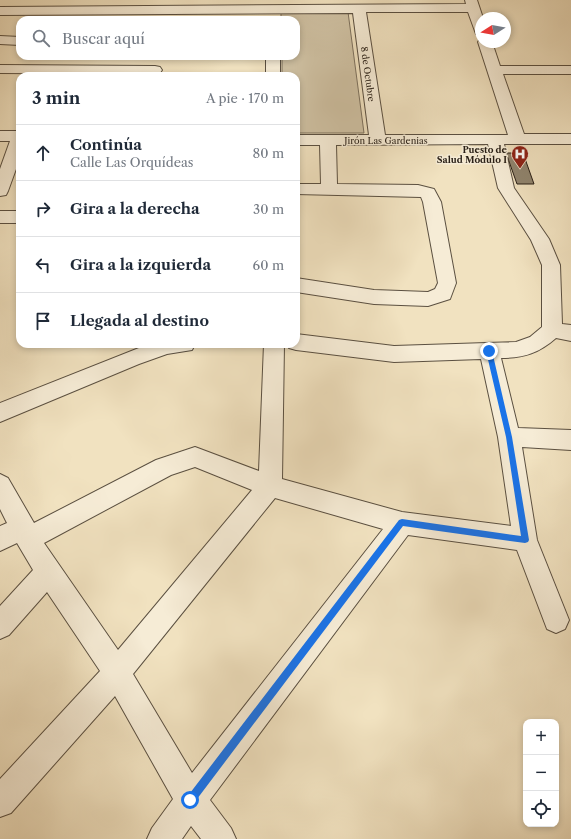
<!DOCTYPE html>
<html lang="es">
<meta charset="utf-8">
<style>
body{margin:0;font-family:"Libre Caslon Text",serif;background:#f2f2f3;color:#1f2937}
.controls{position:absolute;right:12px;bottom:12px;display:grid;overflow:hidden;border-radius:8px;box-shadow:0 2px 6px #0003}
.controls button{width:36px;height:36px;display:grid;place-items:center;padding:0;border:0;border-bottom:1px solid #e0e1e3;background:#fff;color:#1f2937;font:20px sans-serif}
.compass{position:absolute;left:475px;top:12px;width:36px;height:36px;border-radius:50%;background:#fff;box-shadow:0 2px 6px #0003;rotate:259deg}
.stop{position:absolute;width:12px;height:12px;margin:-9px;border:3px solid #1a73e8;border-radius:50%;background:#fff}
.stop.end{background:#1a73e8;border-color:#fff;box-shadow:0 1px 4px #0008}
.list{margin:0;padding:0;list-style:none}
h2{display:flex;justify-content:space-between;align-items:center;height:52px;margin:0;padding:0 16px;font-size:17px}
h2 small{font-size:13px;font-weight:400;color:#747a83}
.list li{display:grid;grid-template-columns:26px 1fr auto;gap:12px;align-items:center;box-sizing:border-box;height:56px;padding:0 16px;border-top:1px solid #e0e1e3}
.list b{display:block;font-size:15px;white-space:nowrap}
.list p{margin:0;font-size:13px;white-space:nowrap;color:#747a83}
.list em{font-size:13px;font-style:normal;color:#747a83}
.icon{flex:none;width:22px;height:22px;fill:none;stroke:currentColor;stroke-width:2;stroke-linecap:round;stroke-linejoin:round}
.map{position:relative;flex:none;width:571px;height:839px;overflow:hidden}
.search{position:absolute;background:#fff;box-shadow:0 2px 6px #0003;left:16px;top:16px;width:284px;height:44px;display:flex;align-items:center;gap:10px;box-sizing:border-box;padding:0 14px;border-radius:12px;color:#747a83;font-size:15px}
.panel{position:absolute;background:#fff;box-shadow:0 2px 6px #0003;left:16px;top:72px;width:284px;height:276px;border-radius:12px}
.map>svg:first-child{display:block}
.green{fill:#cfc1a3;stroke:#7c705d}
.building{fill:#91856f;stroke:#292017}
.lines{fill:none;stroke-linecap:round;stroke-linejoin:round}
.minor-casing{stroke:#5b5041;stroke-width:2}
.minor{fill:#f6ecd6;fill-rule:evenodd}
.route{fill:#1a73e8}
.labels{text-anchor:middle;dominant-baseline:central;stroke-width:3;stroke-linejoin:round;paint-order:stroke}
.far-street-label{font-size:9px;fill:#292017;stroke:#f6ecd6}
.far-poi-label{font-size:9px;font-weight:bold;fill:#292017;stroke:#f6ecd6;text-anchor:end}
</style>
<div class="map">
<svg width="571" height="839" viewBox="0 0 571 839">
<rect width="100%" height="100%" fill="#f1e2c0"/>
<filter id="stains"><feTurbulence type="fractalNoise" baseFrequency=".005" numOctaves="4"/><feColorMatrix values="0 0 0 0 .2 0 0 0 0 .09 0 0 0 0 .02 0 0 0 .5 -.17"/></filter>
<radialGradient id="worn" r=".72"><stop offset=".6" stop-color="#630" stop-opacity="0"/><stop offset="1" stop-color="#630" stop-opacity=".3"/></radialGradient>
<!-- green -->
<path class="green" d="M 281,12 L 348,12 L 364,133 L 296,133 L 296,76 L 282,76 L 282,56 L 296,56 L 296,20 L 281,20 Z"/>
<!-- building -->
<path class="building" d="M 506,153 L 523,153 L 534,184 L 517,184 Z"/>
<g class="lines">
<!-- minor casing -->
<g class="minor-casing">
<path id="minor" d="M 465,0 L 477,0 L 483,18 L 481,18 L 481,35 L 476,34 L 468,12 L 366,12 L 385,135 L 508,135 L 478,42 L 480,39 L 481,42 L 492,42 L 500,66 L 571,66 L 571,74 L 503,74 L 524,134 L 571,134 L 571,144 L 504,144 L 514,188 L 549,239 L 560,265 L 562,324 L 571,325 L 571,341 L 556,338 C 539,353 524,358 501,358 L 518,428 L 571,430 L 571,450 L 522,447 L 537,540 L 569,620 L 565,629 L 556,633 L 547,629 L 517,550 L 408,535 L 210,800 L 231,828 L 236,839 L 201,839 L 191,826 L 182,839 L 147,839 L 152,828 L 173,799 L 115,696 L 11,813 L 0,817 L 0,779 L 100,671 L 47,592 L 9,635 L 0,639 L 0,606 L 33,570 L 17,543 L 0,551 L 0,526 L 7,523 L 0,509 L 0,474 L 8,478 L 34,523 L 156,460 L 195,447 L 259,471 L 264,344 L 284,344 L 282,479 L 402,512 L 511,526 L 498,437 L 481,359 L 394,362 L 296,350 L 289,348 L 287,344 L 296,344 L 296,334 L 394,346 L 516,342 L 530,337 L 542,327 L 542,265 L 531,240 L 498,188 L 488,144 L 336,145 L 337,184 L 418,185 L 434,189 L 441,202 L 456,283 L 450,299 L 428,306 L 374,304 L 296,292 L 296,278 L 374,290 L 428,292 L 435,289 L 438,283 L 423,202 L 421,197 L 296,194 L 296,184 L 321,184 L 320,145 L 296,145 L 296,135 L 369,135 L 353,13 L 0,15 L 0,7 L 466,4 ZM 195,467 L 252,490 L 118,650 L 44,543 L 171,475 ZM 275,498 L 383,529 L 192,773 L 133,674 Z
M 0,36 L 20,37 L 20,45 L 0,44 Z
M 266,56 L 280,56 L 280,76 L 266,76 Z
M 0,65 L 155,66 L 160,67 L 162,70 L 160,73 L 155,74 L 0,73 Z
M 0,131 L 20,131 L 20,158 L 8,191 L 6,195 L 0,196 L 0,169 L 10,141 L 0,141 Z
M 0,211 L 20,211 L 20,223 L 0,223 Z
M 149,344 L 195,344 L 192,350 L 167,354 L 139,364 L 0,422 L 0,403 Z"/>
</g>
<!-- minor -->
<use href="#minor" class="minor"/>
</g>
<!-- route -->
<path class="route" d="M 489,349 L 492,351 L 512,437 L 529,540 L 528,542 L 525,543 L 403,526 L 194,803 L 190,805 L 187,803 L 186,800 L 187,797 L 399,520 L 402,519 L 521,536 L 506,437 L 486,351 Z"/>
<!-- icons -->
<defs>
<g id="hospital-pin" transform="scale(0.9)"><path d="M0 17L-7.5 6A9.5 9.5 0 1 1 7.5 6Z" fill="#8f2418" stroke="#f6ecd6"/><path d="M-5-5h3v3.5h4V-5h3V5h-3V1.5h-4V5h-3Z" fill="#fff"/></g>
</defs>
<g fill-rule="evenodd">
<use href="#hospital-pin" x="520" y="154"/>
</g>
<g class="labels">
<!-- far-street labels -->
<g class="far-street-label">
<text transform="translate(368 74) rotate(82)">8 de Octubre</text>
<text x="386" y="140">Jirón Las Gardenias</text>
</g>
<!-- far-poi labels -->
<g class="far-poi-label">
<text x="507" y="149">Puesto de<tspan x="507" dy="10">Salud Módulo I</tspan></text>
</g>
</g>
<rect width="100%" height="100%" filter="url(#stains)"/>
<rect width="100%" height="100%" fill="url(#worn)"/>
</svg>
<div class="controls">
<button>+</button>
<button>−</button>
<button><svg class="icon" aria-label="locate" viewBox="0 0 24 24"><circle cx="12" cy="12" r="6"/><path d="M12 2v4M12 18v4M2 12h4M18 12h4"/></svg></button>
</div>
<svg class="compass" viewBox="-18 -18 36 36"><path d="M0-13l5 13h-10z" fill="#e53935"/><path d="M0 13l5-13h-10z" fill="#747a83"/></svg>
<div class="stop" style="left:190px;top:800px"></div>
<div class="stop end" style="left:489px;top:351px"></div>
<div class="search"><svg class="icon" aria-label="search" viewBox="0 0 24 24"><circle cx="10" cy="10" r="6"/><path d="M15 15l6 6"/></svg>Buscar aquí</div>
<section class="panel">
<h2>3 min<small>A pie · 170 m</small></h2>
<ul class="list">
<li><svg class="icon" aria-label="ahead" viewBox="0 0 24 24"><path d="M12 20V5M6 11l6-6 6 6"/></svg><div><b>Continúa</b><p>Calle Las Orquídeas</p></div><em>80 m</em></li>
<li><svg class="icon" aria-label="right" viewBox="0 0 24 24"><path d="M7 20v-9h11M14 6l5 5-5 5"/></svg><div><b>Gira a la derecha</b></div><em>30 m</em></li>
<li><svg class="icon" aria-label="left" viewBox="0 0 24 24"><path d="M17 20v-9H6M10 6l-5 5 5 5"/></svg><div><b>Gira a la izquierda</b></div><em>60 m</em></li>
<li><svg class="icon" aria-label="arrive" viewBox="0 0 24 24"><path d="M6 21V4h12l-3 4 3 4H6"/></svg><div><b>Llegada al destino</b></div></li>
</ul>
</section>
</div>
